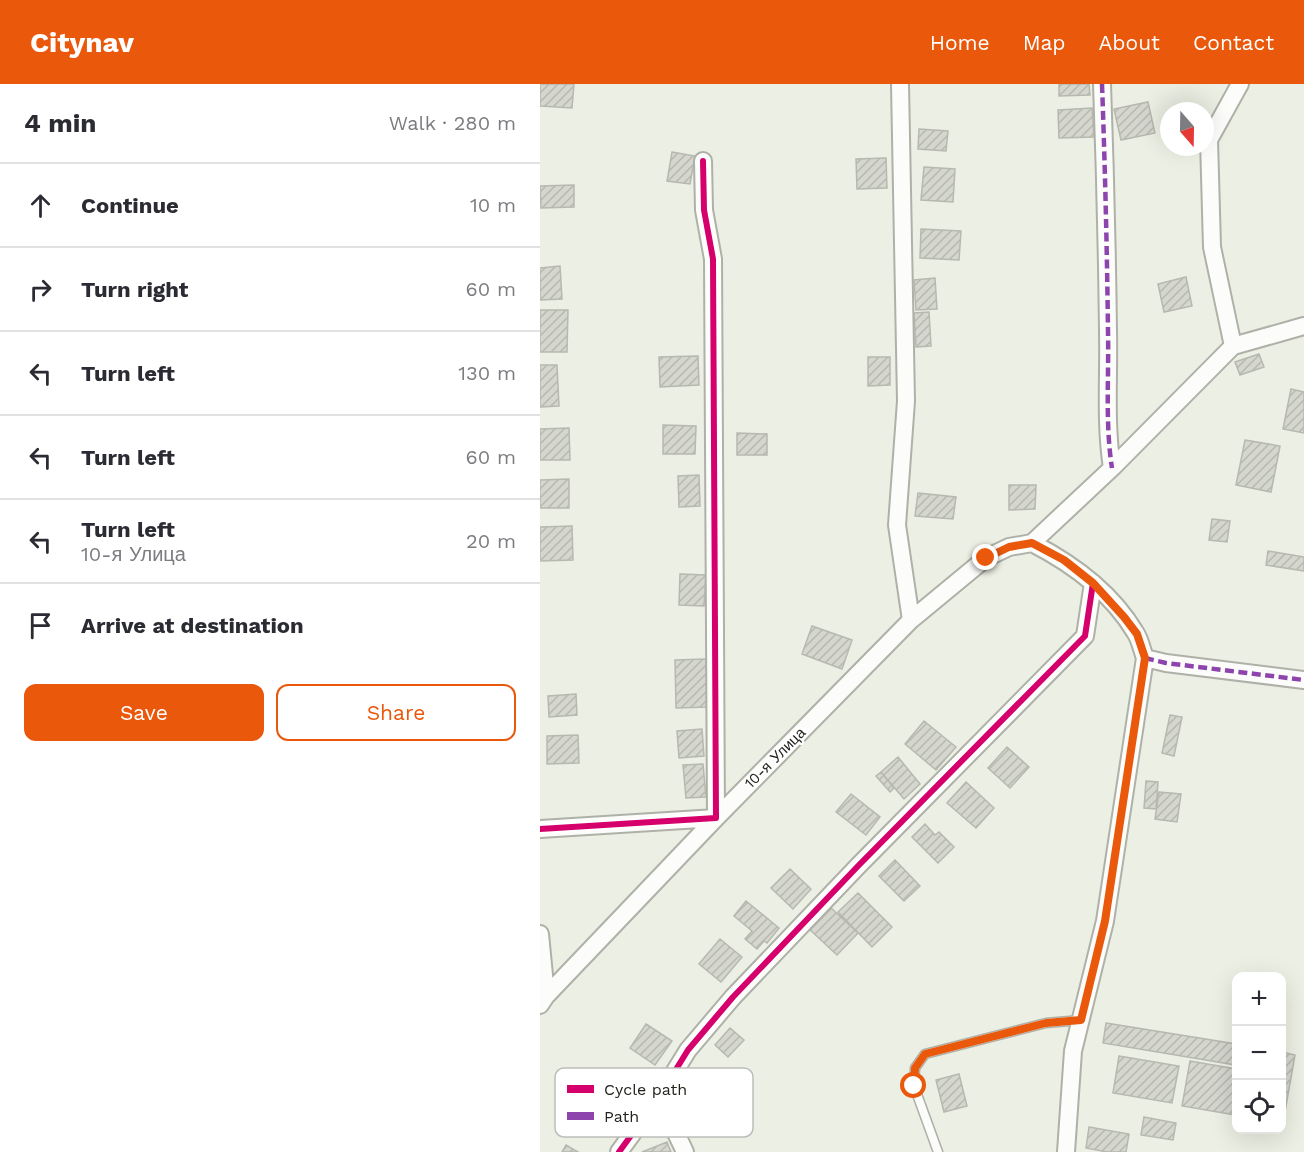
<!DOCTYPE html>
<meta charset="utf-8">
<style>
body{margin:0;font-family:"Work Sans",sans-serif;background:#f7f7f7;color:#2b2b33}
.controls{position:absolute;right:18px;bottom:18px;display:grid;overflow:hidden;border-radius:12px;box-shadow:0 6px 24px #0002}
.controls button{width:54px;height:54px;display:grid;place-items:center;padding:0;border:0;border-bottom:2px solid #e1e1e2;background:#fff;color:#2b2b33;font:30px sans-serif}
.compass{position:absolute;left:620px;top:18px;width:54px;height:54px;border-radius:50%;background:#fff;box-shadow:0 6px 24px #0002;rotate:160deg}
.stop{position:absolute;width:18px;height:18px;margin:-14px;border:4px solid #ea580c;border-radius:50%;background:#fff}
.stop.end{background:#ea580c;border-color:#fff;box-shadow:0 2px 6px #0008}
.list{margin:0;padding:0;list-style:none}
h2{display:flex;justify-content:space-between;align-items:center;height:78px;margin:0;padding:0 24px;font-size:26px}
h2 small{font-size:20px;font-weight:400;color:#7c7c81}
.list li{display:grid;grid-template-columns:39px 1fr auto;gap:18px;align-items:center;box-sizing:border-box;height:84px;padding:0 24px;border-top:2px solid #e1e1e2}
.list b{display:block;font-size:22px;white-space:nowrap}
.list p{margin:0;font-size:20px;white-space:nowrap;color:#7c7c81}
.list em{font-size:20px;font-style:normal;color:#7c7c81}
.actions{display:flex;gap:12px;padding:18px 24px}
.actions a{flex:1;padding:14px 0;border:2px solid #ea580c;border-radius:12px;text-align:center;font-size:21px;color:#ea580c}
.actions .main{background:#ea580c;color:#fff}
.icon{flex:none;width:33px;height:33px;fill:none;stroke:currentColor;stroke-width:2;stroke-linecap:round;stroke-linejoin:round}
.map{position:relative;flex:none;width:764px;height:1068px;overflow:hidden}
header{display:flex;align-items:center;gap:36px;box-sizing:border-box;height:84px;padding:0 30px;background:#ea580c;color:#fff}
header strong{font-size:28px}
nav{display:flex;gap:33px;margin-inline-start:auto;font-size:21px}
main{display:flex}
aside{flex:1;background:#fff}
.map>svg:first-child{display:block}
.building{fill:url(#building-hatch);stroke:#b6b9af;stroke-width:1.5}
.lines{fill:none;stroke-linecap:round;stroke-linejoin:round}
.lane-casing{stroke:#afb1a8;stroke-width:11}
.street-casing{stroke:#afb1a8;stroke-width:20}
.lane{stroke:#fcfdfb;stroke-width:8}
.street{stroke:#fcfdfb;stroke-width:16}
.quiet{stroke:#8e44ad;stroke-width:4.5;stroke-dasharray:9 4.5;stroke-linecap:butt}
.cycleway-casing{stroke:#fff;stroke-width:10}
.cycleway{stroke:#d6006c;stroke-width:6}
.route{stroke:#ea580c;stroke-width:8}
.labels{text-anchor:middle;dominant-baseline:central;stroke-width:4.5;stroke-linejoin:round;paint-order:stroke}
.street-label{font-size:15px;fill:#22231c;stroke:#fff}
.key{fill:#fff;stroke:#bdbdbb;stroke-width:1.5}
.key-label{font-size:16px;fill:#22231c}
</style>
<header>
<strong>Citynav</strong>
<nav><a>Home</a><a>Map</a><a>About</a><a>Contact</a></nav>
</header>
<main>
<aside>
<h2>4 min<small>Walk · 280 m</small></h2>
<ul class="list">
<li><svg class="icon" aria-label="ahead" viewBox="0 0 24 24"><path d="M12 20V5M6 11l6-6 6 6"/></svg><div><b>Continue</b></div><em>10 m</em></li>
<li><svg class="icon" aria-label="right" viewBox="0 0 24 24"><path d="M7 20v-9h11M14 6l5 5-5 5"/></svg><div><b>Turn right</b></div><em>60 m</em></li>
<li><svg class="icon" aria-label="left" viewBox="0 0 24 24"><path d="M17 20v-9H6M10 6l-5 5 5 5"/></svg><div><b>Turn left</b></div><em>130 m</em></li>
<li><svg class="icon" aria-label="left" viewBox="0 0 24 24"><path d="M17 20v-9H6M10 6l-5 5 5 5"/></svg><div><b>Turn left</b></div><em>60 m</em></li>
<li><svg class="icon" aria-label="left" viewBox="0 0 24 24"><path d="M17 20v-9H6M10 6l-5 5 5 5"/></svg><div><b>Turn left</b><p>10-я Улица</p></div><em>20 m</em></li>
<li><svg class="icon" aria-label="arrive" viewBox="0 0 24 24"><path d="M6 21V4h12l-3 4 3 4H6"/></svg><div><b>Arrive at destination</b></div></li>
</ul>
<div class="actions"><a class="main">Save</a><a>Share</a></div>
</aside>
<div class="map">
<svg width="764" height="1068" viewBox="0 0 764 1068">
<defs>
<pattern id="building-hatch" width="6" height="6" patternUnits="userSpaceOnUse" patternTransform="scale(1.5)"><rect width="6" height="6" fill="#d5d7ce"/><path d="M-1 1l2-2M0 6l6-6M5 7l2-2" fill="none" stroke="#b7b8b0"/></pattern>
</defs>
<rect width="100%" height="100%" fill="#ecefe3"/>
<!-- building -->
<path class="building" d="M 0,0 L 34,0 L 32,24 L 0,22 Z
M 519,0 L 549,0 L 550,11 L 519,12 Z
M 608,18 L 615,49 L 581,56 L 574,25 Z
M 552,24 L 554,53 L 519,54 L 518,26 Z
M 379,45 L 408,47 L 406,67 L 378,65 Z
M 132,68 L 155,72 L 150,100 L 127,97 Z
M 346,74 L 347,104 L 317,105 L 316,75 Z
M 384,83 L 415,85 L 413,118 L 381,116 Z
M 34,101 L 34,123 L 1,124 L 0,102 Z
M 381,145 L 421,147 L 419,176 L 380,174 Z
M 20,182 L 22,215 L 0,216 L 0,184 Z
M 646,193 L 652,222 L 624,228 L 618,200 Z
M 395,194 L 397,225 L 376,226 L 374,196 Z
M 0,226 L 28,226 L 27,268 L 0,268 Z
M 389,228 L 391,262 L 376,263 L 374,229 Z
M 719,270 L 724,283 L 700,291 L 695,278 Z
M 158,272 L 159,301 L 120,303 L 119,273 Z
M 328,273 L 350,273 L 350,301 L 328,302 Z
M 0,281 L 17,281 L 19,322 L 0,323 Z
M 751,305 L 764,308 L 764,349 L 743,345 Z
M 123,341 L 156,342 L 155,370 L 123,370 Z
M 29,344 L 30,376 L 0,376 L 0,345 Z
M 197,349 L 227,350 L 227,371 L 197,371 Z
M 705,356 L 740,362 L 731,408 L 696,401 Z
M 159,391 L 160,422 L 139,423 L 138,392 Z
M 29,395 L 29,424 L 0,424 L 0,396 Z
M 469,401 L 496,401 L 495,425 L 469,426 Z
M 378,409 L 416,413 L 413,435 L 375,432 Z
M 672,435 L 690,437 L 687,458 L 669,456 Z
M 32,442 L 33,476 L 0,477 L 0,443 Z
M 728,467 L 764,473 L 764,487 L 726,481 Z
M 140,490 L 166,491 L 164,522 L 139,521 Z
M 272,542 L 312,556 L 302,585 L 262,570 Z
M 166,575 L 168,623 L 136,624 L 135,576 Z
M 36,610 L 37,631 L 9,633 L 8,612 Z
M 630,631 L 642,633 L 634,672 L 622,669 Z
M 384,637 L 416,663 L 396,686 L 365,660 Z
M 162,645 L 164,672 L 139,674 L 137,647 Z
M 38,651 L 39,679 L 7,680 L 7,652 Z
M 467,663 L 489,683 L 470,704 L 448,684 Z
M 358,673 L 380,700 L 364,715 L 341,688 Z
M 163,680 L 166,713 L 146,714 L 143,681 Z
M 341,688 L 354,704 L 350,708 L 336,692 Z
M 606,697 L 618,698 L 616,725 L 604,724 Z
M 426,698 L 454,724 L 436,744 L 407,719 Z
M 619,708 L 641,710 L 637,738 L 615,735 Z
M 311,710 L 340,733 L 326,751 L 296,728 Z
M 385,740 L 395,751 L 399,748 L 414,763 L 398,779 L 372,753 Z
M 355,776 L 380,802 L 364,817 L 339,792 Z
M 250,785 L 271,805 L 253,825 L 231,804 Z
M 318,809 L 352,843 L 332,863 L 298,828 Z
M 206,817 L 239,844 L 227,859 L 224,857 L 217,865 L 205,855 L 212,847 L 194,832 Z
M 289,822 L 318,849 L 297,871 L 268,844 Z
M 180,855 L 202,873 L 181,898 L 159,880 Z
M 566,939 L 696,960 L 696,981 L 563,959 Z
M 106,940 L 132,957 L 115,981 L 90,964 Z
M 190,944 L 204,956 L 188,973 L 175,961 Z
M 742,968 L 755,971 L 743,1039 L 742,1039 Z
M 579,972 L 639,982 L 632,1019 L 573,1009 Z
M 650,977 L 696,985 L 696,1031 L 642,1022 Z
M 419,990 L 427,1022 L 404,1028 L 396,996 Z
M 604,1033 L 636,1039 L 633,1056 L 601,1051 Z
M 549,1043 L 589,1050 L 586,1068 L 567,1068 L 546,1064 Z
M 127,1058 L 131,1068 L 102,1068 Z
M 26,1061 L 38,1068 L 22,1068 Z"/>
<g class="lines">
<!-- lane casing -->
<g class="lane-casing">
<path id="lane" d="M 398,1068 L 374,1002 L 375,984 L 385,970 L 506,939 L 541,936"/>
</g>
<!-- street casing -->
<g class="street-casing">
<path id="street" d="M 360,0 L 366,317 L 357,441 L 371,536
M 562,0 C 565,82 567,165 568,247 C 569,293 565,339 572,384
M 693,262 L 764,242
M 492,459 C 533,480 571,508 595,548 C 600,555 602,566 605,574 L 565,837 L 533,967 L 526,1068
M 492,459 L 572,384 L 693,262 L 672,163 L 669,56 L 700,0
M 605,574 L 626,579 L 764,596
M 0,745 L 176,734 L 173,175 L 164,126 L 163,77
M 0,850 L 6,912
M 0,921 L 6,912 L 176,734 L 371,536 L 446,474 L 469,463 L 492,459
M 119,1013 L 145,1068
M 79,1068 L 119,1013 L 148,966 L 193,913 L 319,781 L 545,552 L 553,499"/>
</g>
<!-- lane -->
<use href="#lane" class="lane"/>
<!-- street -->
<use href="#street" class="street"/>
<!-- quiet -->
<path class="quiet" d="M 562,0 C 565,82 567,165 568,247 C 569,293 565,339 572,384
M 605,574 L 626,579 L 764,596"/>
<!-- cycleway casing -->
<g class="cycleway-casing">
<path id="cycleway" d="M 0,745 L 176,734 L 173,175 L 164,126 L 163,77
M 79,1068 L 119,1013 L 148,966 L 193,913 L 319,781 L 545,552 L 553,499"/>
</g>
<!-- cycleway -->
<use href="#cycleway" class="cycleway"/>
</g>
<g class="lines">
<!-- route -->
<path class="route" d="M 374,1002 L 375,984 L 385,970 L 506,939 L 541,936 L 565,837 L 605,574 L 597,550 L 584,533 L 553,499 L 524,476 L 492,459 L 469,463 L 446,474"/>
</g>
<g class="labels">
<!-- street labels -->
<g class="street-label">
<text transform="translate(235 674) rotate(-45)">10-я Улица</text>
</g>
</g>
<!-- legend -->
<rect x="15" y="984" width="198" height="69" rx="9" class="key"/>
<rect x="27" y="1001" width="27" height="8" fill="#d6006c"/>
<rect x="27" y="1028" width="27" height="8" fill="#8e44ad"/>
<g class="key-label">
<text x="64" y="1011">Cycle path</text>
<text x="64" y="1038">Path</text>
</g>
</svg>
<div class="controls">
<button>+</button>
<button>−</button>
<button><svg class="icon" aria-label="locate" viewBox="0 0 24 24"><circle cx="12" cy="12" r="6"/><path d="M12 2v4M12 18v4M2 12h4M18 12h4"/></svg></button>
</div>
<svg class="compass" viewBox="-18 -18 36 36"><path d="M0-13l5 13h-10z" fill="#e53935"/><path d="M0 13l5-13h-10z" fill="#7c7c81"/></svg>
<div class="stop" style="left:374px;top:1002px"></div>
<div class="stop end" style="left:446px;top:474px"></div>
</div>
</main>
